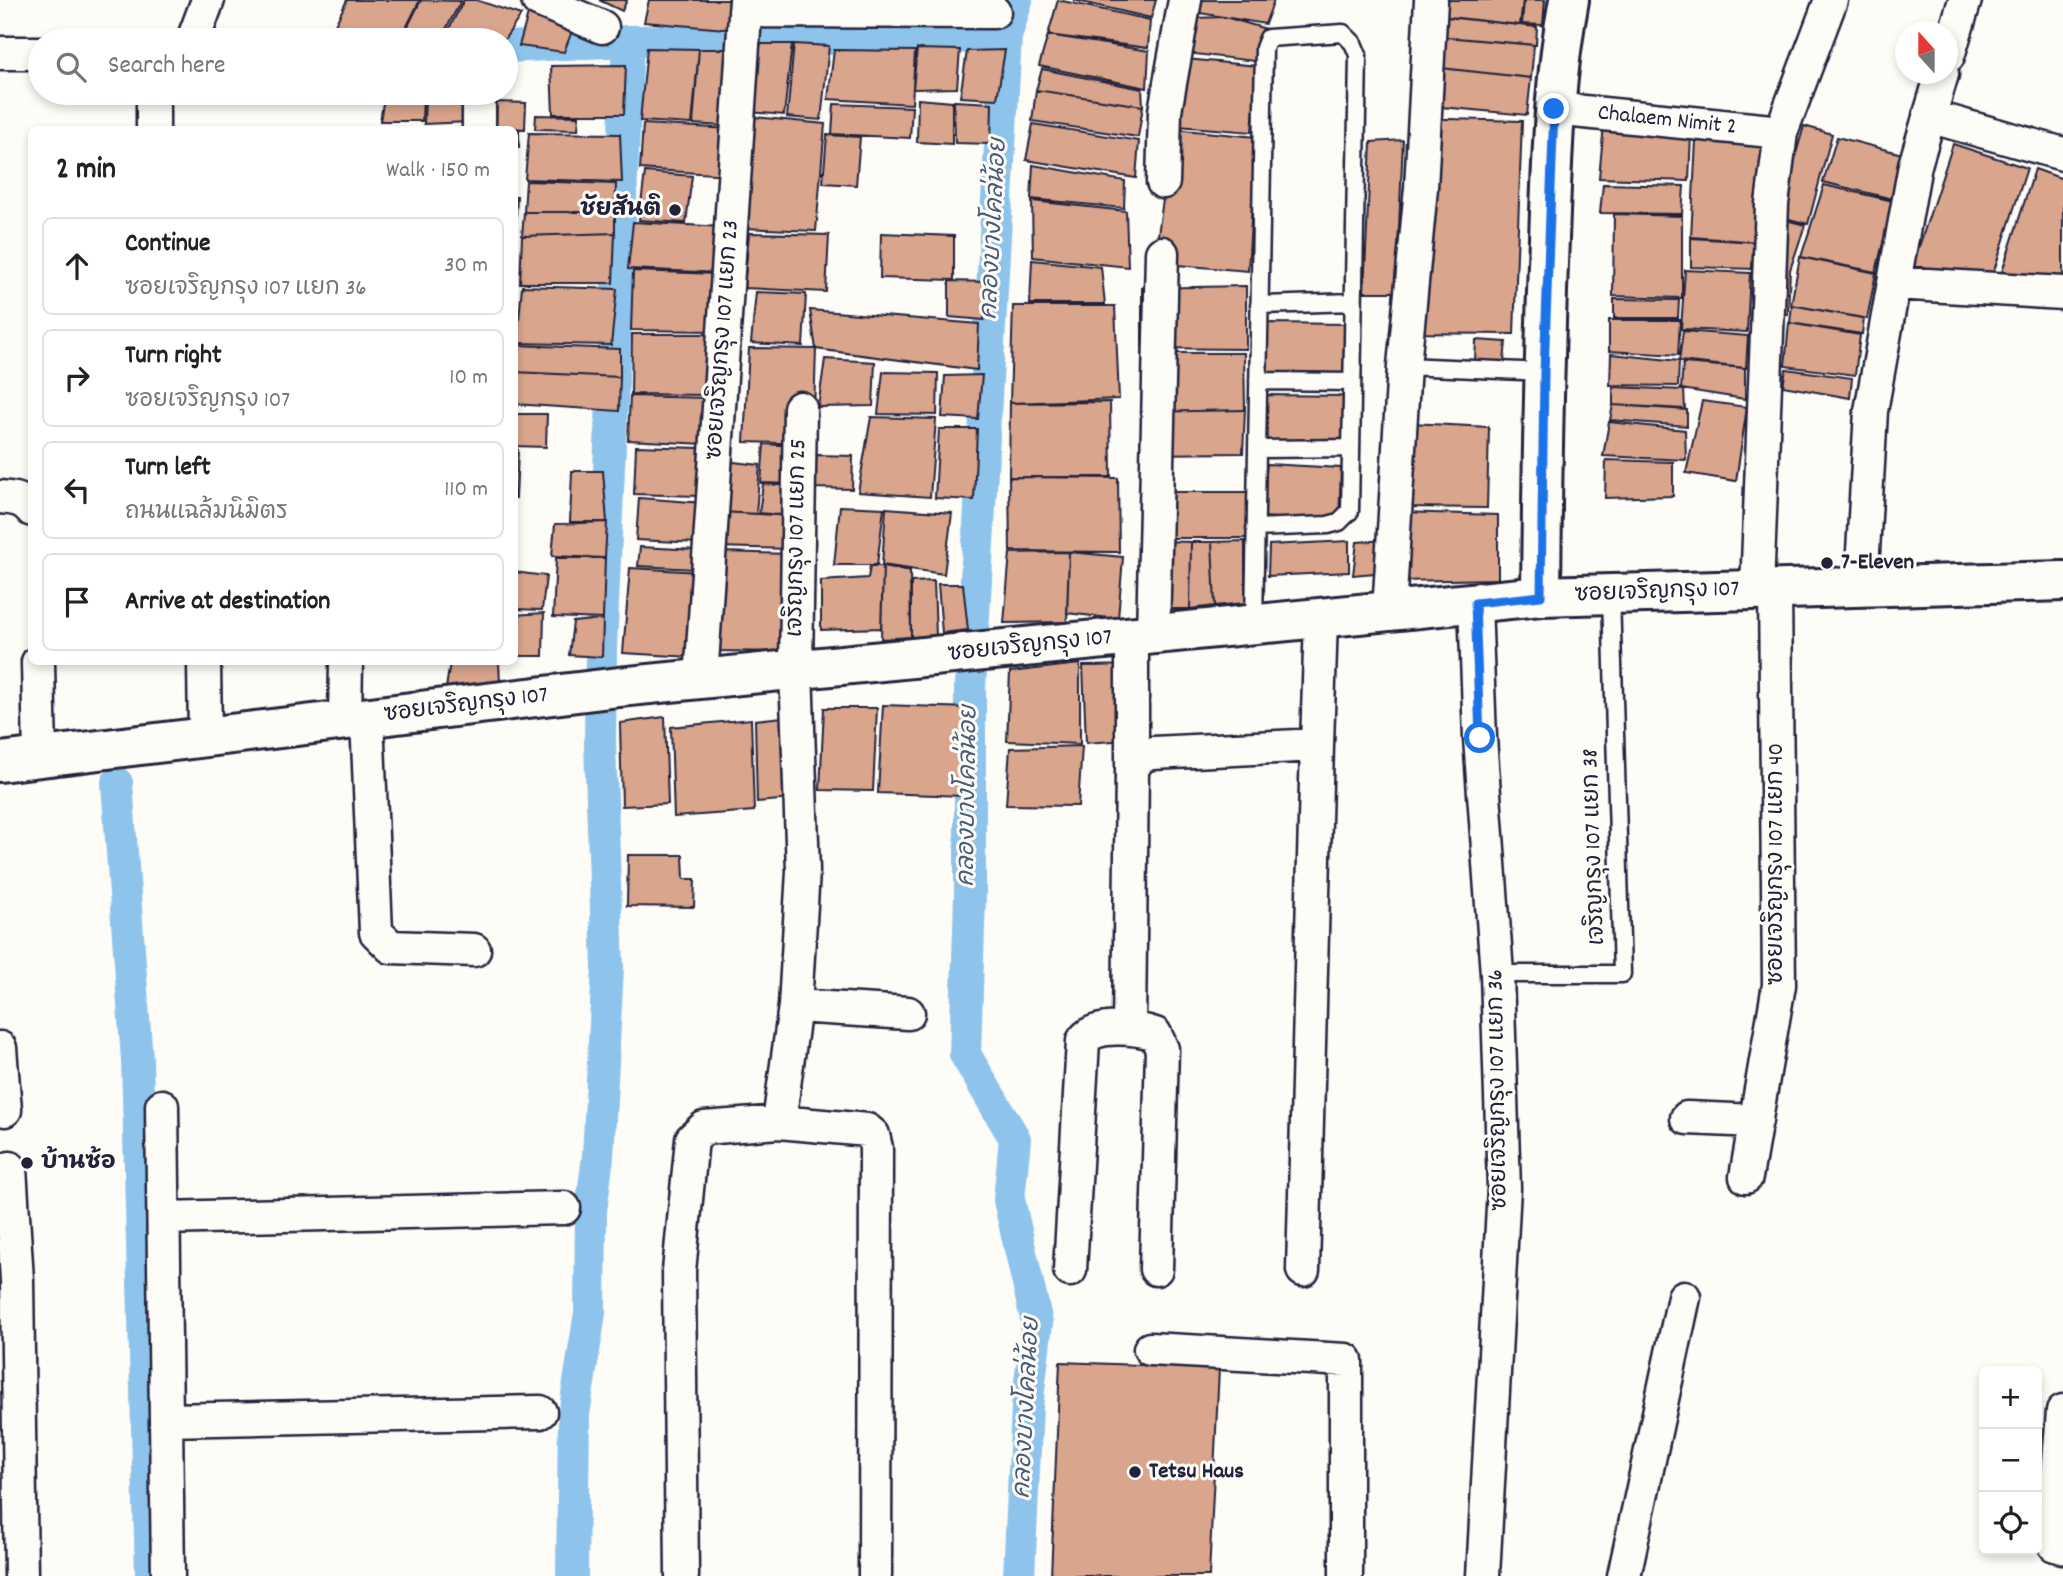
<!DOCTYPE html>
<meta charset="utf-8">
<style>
body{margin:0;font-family:Dekko,"Playpen Sans Thai",sans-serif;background:#f6f6f6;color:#222}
.controls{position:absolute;right:21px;bottom:21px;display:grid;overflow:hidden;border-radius:10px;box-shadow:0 4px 10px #0003}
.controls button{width:63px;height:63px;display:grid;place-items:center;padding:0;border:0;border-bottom:2px solid #e0e0e0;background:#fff;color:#222;font:35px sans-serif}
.compass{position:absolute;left:1895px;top:21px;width:63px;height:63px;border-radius:50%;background:#fff;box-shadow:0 4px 10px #0003;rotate:339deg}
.stop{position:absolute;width:21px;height:21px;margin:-16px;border:5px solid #1a73e8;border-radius:50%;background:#fff}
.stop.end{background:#1a73e8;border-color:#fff;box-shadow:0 2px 7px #0008}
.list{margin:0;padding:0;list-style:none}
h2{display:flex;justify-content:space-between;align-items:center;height:91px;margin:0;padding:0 28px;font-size:30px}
h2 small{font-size:23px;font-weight:400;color:#767676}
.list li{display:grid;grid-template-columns:46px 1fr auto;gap:21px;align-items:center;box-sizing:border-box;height:98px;margin:0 14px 14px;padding:0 14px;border:2px solid #e0e0e0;border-radius:10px}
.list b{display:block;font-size:26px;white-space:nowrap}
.list p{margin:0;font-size:23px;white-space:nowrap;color:#767676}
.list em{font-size:23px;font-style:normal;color:#767676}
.icon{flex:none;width:38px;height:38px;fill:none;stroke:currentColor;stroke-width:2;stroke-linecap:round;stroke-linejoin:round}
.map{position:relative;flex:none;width:2063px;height:1576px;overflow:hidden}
.search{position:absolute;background:#fff;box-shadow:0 4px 10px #0003;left:28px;top:28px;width:490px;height:77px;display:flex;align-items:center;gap:18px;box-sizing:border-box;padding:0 24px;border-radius:38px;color:#767676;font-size:26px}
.panel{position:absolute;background:#fff;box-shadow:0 4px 10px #0003;left:28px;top:126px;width:490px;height:539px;border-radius:10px}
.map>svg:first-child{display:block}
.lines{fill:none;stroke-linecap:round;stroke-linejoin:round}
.canal{stroke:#8ec4ec;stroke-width:32}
.building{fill:#d9a58d;stroke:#22223b;stroke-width:2}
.lane-casing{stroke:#22223b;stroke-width:21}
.street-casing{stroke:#22223b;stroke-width:37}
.secondary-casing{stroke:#22223b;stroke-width:44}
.lane{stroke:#fdfcf7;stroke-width:16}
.street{stroke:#fdfcf7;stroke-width:32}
.secondary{stroke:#fdfcf7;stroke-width:38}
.route{stroke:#1a73e8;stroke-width:9}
.poi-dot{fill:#22223b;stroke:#fdfcf7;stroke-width:2.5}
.labels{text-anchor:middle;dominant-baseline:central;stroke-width:6;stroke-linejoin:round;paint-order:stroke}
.street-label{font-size:23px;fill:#22223b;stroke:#fdfcf7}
.poi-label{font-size:23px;font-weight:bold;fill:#22223b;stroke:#fdfcf7;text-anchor:start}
.water-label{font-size:24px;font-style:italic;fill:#485b79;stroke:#fdfcf7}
</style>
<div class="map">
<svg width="2063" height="1576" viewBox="0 0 2063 1576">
<rect width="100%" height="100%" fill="#fdfcf7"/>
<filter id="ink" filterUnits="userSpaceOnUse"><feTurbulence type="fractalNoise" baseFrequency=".0143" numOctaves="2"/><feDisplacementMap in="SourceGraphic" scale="14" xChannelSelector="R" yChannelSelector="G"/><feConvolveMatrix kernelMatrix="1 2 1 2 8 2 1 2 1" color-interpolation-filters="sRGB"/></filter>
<g filter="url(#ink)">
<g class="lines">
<!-- canal -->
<path class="canal" d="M 1017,0 L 1006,37 L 970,688 L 970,896 L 965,1054 L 1015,1139 L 1009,1200 L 1037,1323 L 1027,1407 L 1019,1576
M 506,47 L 628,41 L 1006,37
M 117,783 L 137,1060 L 151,1576
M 572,1576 L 574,1414 L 590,1313 L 591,1211 L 598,1156 L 608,967 L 600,744 L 601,648 L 628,41"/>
</g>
<!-- building -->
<path class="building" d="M 347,0 L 420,0 L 400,40 L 328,40 Z
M 421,0 L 461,1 L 440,40 L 401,40 Z
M 464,0 L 476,0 L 521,15 L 504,40 L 443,40 Z
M 599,0 L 627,0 L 622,11 Z
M 649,0 L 740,0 L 737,30 L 644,22 Z
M 1058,0 L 1150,20 L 1148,48 L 1048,35 Z
M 1073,0 L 1156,0 L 1151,18 Z
M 1198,0 L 1274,0 L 1265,24 L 1194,12 Z
M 1444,0 L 1523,0 L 1520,25 L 1441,16 Z
M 1524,0 L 1545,0 L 1543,25 L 1522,24 Z
M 528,14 L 574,26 L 564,52 L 519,46 Z
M 1437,16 L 1537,27 L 1536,45 L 1434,36 Z
M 1225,17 L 1266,29 L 1254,61 L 1186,53 L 1193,18 Z
M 1048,35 L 1149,51 L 1147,88 L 1039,66 Z
M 1434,36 L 1534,45 L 1531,78 L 1432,67 Z
M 757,44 L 792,44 L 784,115 L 750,112 Z
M 794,44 L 829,46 L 821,120 L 787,117 Z
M 647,48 L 699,49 L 692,124 L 640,121 Z
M 699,49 L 744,49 L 739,127 L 693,124 Z
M 917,49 L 960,50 L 957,88 L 913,89 Z
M 834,50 L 915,51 L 912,104 L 828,99 Z
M 1005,50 L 997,99 L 960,97 L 967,51 Z
M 1186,59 L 1257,66 L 1252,132 L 1178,126 Z
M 626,65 L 624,114 L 553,114 L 551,66 Z
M 1432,67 L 1531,78 L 1527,115 L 1430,106 Z
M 1042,69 L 1142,89 L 1143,106 L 1036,90 Z
M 1036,90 L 1143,106 L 1138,137 L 1032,121 Z
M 384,93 L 438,93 L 384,96 Z
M 423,96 L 422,121 L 380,121 L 384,98 Z
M 425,97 L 469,97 L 469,122 L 424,124 Z
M 918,99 L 952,102 L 952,144 L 917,142 Z
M 954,101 L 992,103 L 991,144 L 955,143 Z
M 497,102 L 526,103 L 525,129 L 496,127 Z
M 834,104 L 912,107 L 910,138 L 832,134 Z
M 536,115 L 579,116 L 578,130 L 535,129 Z
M 754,117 L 825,124 L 816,231 L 745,228 Z
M 1410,118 L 1522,121 L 1514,334 L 1397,333 Z
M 643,124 L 731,129 L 728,175 L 640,169 Z
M 1033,124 L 1139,141 L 1136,178 L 1026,160 Z
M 1604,124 L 1691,133 L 1689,181 L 1599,178 Z
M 1804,126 L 1832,134 L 1808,224 L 1778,216 Z
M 495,128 L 519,129 L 519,148 L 514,148 L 514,130 Z
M 1173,129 L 1256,137 L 1248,271 L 1154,263 Z
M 529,133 L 620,134 L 622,182 L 525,179 Z
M 827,135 L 860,137 L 856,185 L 823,183 Z
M 1837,137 L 1910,156 L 1897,200 L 1823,182 Z
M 1403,140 L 1396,292 L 1364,292 L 1371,142 Z
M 1696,140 L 1765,143 L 1760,242 L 1691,237 Z
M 1953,144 L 2027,168 L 1983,305 L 1909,277 Z
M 1033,165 L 1125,181 L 1124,208 L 1031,199 Z
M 2035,169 L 2063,179 L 2063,287 L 1999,281 Z
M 645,172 L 692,176 L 686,223 L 639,220 Z
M 526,181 L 616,184 L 615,212 L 524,212 Z
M 1603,184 L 1684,186 L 1682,214 L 1600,213 Z
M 1824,185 L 1893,201 L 1876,272 L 1801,257 Z
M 514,196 L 517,196 L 514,258 Z
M 1032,201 L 1126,211 L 1128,267 L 1033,257 Z
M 524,212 L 615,212 L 615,233 L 522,236 Z
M 1614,214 L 1682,216 L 1682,298 L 1613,296 Z
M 1786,220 L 1805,225 L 1790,270 L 1788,314 L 1768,315 Z
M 633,222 L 723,227 L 722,273 L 628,269 Z
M 615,233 L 613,283 L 520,283 L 522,236 Z
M 749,233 L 829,235 L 826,292 L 744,288 Z
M 881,233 L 954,236 L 954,280 L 880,278 Z
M 1691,238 L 1755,242 L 1755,269 L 1691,267 Z
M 1800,257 L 1876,273 L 1867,319 L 1791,305 Z
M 1032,260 L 1101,267 L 1105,304 L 1030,304 Z
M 1685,270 L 1750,273 L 1747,332 L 1681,329 Z
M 633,271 L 718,274 L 716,331 L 631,330 Z
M 949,281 L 986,282 L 984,320 L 949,317 Z
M 522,286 L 617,289 L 611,345 L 517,343 Z
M 1246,286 L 1246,349 L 1142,348 L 1142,288 Z
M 756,292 L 806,294 L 803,346 L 751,343 Z
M 1614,299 L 1679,300 L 1678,318 L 1614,318 Z
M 1792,305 L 1864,318 L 1862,334 L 1790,323 Z
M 1013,306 L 1115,306 L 1119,399 L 1010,403 Z
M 810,310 L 979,324 L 977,370 L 816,349 Z
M 1609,320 L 1680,320 L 1678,355 L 1609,351 Z
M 1267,323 L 1347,324 L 1345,378 L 1265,375 Z
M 1789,323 L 1860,335 L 1855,375 L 1785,366 Z
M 1683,331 L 1748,336 L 1746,368 L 1679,361 Z
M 632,334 L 710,334 L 708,395 L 631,394 Z
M 1476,340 L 1506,342 L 1504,362 L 1475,361 Z
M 514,345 L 620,349 L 620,377 L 514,372 Z
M 749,348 L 816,349 L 813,444 L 744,442 Z
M 1142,353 L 1244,353 L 1245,410 L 1144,412 Z
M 1611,354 L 1679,361 L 1678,386 L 1610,385 Z
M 825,359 L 875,362 L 873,406 L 818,407 Z
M 1683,363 L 1745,368 L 1745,399 L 1681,389 Z
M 1786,369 L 1852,378 L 1850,398 L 1783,386 Z
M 514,372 L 620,377 L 619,411 L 514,404 Z
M 883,372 L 938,373 L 937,415 L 878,414 Z
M 982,375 L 978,419 L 942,417 L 945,376 Z
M 1613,387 L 1684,390 L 1685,409 L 1613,405 Z
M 1266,395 L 1344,396 L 1342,449 L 1265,446 Z
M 630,396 L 708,398 L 705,444 L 628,440 Z
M 1702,401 L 1747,407 L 1736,481 L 1686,473 Z
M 1110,402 L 1111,477 L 1009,477 L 1010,403 Z
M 1613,405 L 1687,410 L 1687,426 L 1610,420 Z
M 1245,410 L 1243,453 L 1142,454 L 1144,412 Z
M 514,414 L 547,414 L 546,447 L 514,446 Z
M 871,417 L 936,419 L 930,497 L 858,492 Z
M 1609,422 L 1685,430 L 1686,460 L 1603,456 Z
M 1410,423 L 1489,427 L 1487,508 L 1404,507 Z
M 939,429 L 977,429 L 974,500 L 935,498 Z
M 764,444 L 796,446 L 795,484 L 761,483 Z
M 636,446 L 699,448 L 698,496 L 634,494 Z
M 514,450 L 518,450 L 516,498 L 514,498 Z
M 817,455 L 853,456 L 852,489 L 813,488 Z
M 1606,460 L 1673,462 L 1673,496 L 1605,498 Z
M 724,461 L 760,465 L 756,514 L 721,512 Z
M 1267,464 L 1341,468 L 1339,522 L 1261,517 Z
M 572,471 L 603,471 L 607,522 L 570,522 Z
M 1009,477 L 1118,478 L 1119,552 L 1010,551 Z
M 763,484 L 792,486 L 792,516 L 759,513 Z
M 1164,492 L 1249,492 L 1250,538 L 1161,538 Z
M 639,498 L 703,503 L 700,543 L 636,540 Z
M 840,506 L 884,508 L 877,565 L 834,565 Z
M 886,508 L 952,513 L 944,574 L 882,565 Z
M 721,512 L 792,516 L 791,549 L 717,547 Z
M 1400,512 L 1498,515 L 1498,579 L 1396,581 Z
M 607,522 L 605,558 L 552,556 L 555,524 Z
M 1387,540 L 1386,572 L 1353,575 L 1357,542 Z
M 1160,541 L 1191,542 L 1190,609 L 1160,609 Z
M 1245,541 L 1245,603 L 1215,606 L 1212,542 Z
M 1349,541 L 1349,572 L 1268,576 L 1269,545 Z
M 1191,542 L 1212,542 L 1215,606 L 1190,609 Z
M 640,547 L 697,550 L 696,569 L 638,566 Z
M 722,552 L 790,554 L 782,652 L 714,651 Z
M 1069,552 L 1067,622 L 1004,623 L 1010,553 Z
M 1069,552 L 1123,557 L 1118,619 L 1067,613 Z
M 556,558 L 605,558 L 603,619 L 553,617 Z
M 870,566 L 883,566 L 881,628 L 821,630 L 821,581 L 868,578 Z
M 883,566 L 910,571 L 911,637 L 881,639 Z
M 630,568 L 700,572 L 692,657 L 623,653 Z
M 514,572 L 546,576 L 542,610 L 514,609 Z
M 934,581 L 936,636 L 911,637 L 911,582 Z
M 938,584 L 963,584 L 968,630 L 942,633 Z
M 544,613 L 543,656 L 514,656 L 514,615 Z
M 603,619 L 602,657 L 569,655 L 573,622 Z
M 450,662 L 499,662 L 500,683 L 446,688 Z
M 1080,664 L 1080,744 L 1007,741 L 1010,672 Z
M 1140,665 L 1142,739 L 1086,743 L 1083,666 Z
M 883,705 L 970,708 L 965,796 L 878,793 Z
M 824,708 L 877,708 L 873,791 L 820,790 Z
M 792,716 L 792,799 L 757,802 L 755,720 Z
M 665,717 L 668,804 L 622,806 L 620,723 Z
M 751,719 L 754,811 L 674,817 L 671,727 Z
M 1082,746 L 1078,806 L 1006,805 L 1010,748 Z
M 628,855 L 683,855 L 684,879 L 695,879 L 694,907 L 627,906 Z
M 1060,1362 L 1219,1368 L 1209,1576 L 1051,1576 Z"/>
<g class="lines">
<!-- lane casing -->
<g class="lane-casing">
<path id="lane" d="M 1259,305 L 1353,302
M 1404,366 L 1544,372
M 1258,381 L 1352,382
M 1257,449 L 1351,448
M 1254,625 L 1264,48 L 1268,38 L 1343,33 L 1353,43 L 1358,55 L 1350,511 L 1339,522 L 1328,525 L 1255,528
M 1497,974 L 1622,974 L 1611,595"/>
</g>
<!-- street casing -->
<g class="street-casing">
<path id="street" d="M 538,0 L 602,27
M 745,11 L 994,12
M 193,40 L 208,0
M 0,53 L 40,53
M 1948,56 L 1965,0
M 1554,109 L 1781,132
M 1929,116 L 2063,154
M 153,130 L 153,93
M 479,130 L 479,107
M 1163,182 L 1165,111 L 1185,0
M 1894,283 L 2063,293
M 0,497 C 13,498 24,499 32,510
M 1861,587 L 1871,411 L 1915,165 L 1942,74
M 1757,590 L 1772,204 L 1781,132 L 1831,0
M 1475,603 L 1480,738 L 1497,974 L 1504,1188 L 1483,1576
M 1389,612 L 1404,366 L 1421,188 L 1431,0
M 1153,635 L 1162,253
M 1132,637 L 1132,769
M 38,662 L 40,758
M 204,662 L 205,737
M 701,679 L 746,0
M 367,718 L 376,932 L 391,947 L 474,950
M 345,720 L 346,662
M 795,1006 L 908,1013
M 1129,1028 L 1132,769 L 1141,755 L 1153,753 L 1317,745 L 1321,618
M 0,1048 L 5,1110
M 162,1106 L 168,1576
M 1687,1118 L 1756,1121
M 779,1122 L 795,1006 L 803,871 L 796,669 L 800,408
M 10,1168 L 17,1280 L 21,1576
M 1746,1177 L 1779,985 L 1775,590
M 164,1218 L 564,1208
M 1070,1270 L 1083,1041 C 1093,1023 1138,1028 1155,1034 L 1162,1049 L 1156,1269
M 1303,1270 L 1317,745
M 1150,1349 L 1346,1360 L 1346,1576
M 2063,1411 L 2053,1537 L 2055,1545 L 2063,1547
M 166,1420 L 540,1412
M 682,1576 L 679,1271 L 692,1139 L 704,1128 L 779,1122 L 867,1130 L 873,1135 L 876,1148 L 875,1576
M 1624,1576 L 1684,1297"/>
</g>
<!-- secondary casing -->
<g class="secondary-casing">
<path id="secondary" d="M 1541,596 C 1542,477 1544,358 1549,239 C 1552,159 1554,79 1569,0
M 0,762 L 619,687 L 1541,596 L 2063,581"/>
</g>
<!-- lane -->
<use href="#lane" class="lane"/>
<!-- street -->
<use href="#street" class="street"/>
<!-- secondary -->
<use href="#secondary" class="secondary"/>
</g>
</g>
<g class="lines" filter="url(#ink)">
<!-- route -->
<path class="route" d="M 1480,738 L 1475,603 L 1541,596 L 1544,372 L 1554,109"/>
</g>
<!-- markers -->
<g class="poi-dot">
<circle cx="675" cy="210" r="7"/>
<circle cx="1827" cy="563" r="7"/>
<circle cx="27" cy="1163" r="7"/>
<circle cx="1135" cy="1472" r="7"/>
</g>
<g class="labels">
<!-- street labels -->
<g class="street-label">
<text transform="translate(1667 121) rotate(6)">Chalaem Nimit 2</text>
<text transform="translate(724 340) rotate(-86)">ซอยเจริญกรุง 107 แยก 23</text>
<text transform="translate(798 538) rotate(-89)">เจริญกรุง 107 แยก 25</text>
<text transform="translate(1657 593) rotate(-2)">ซอยเจริญกรุง 107</text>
<text transform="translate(1030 647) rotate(-6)">ซอยเจริญกรุง 107</text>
<text transform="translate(466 706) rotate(-7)">ซอยเจริญกรุง 107</text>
<text transform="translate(1595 847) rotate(-92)">เจริญกรุง 107 แยก 38</text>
<text transform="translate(1777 864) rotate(-90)">ซอยเจริญกรุง 107 แยก 40</text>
<text transform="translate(1499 1090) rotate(-91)">ซอยเจริญกรุง 107 แยก 36</text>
</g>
<!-- poi labels -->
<g class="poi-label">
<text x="661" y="210" text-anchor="end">ชัยสันติ</text>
<text x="1841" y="563">7-Eleven</text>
<text x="41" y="1163">บ้านซ้อ</text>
<text x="1149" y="1472">Tetsu Haus</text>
</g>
<!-- water labels -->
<g class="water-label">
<text transform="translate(995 229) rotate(-87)">คลองบางโคล่น้อย</text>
<text transform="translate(969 796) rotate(-89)">คลองบางโคล่น้อย</text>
<text transform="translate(1028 1408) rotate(-87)">คลองบางโคล่น้อย</text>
</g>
</g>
</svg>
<div class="controls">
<button>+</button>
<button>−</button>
<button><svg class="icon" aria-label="locate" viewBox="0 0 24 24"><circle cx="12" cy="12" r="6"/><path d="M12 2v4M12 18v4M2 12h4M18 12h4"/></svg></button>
</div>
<svg class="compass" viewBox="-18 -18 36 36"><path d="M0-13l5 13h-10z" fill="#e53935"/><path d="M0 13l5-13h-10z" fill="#767676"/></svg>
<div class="stop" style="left:1480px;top:738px"></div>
<div class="stop end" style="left:1554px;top:109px"></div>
<div class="search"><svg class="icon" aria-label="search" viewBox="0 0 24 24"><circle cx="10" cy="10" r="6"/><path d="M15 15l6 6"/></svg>Search here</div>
<section class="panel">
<h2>2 min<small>Walk · 150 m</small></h2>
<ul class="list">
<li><svg class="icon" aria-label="ahead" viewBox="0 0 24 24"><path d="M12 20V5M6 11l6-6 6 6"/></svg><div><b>Continue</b><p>ซอยเจริญกรุง 107 แยก 36</p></div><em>30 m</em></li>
<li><svg class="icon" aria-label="right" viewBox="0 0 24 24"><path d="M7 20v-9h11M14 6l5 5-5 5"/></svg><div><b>Turn right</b><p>ซอยเจริญกรุง 107</p></div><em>10 m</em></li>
<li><svg class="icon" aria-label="left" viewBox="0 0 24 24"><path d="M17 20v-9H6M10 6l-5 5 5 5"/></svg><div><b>Turn left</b><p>ถนนแฉล้มนิมิตร</p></div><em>110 m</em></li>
<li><svg class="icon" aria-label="arrive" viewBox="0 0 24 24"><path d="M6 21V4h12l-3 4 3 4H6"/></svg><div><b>Arrive at destination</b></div></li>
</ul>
</section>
</div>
